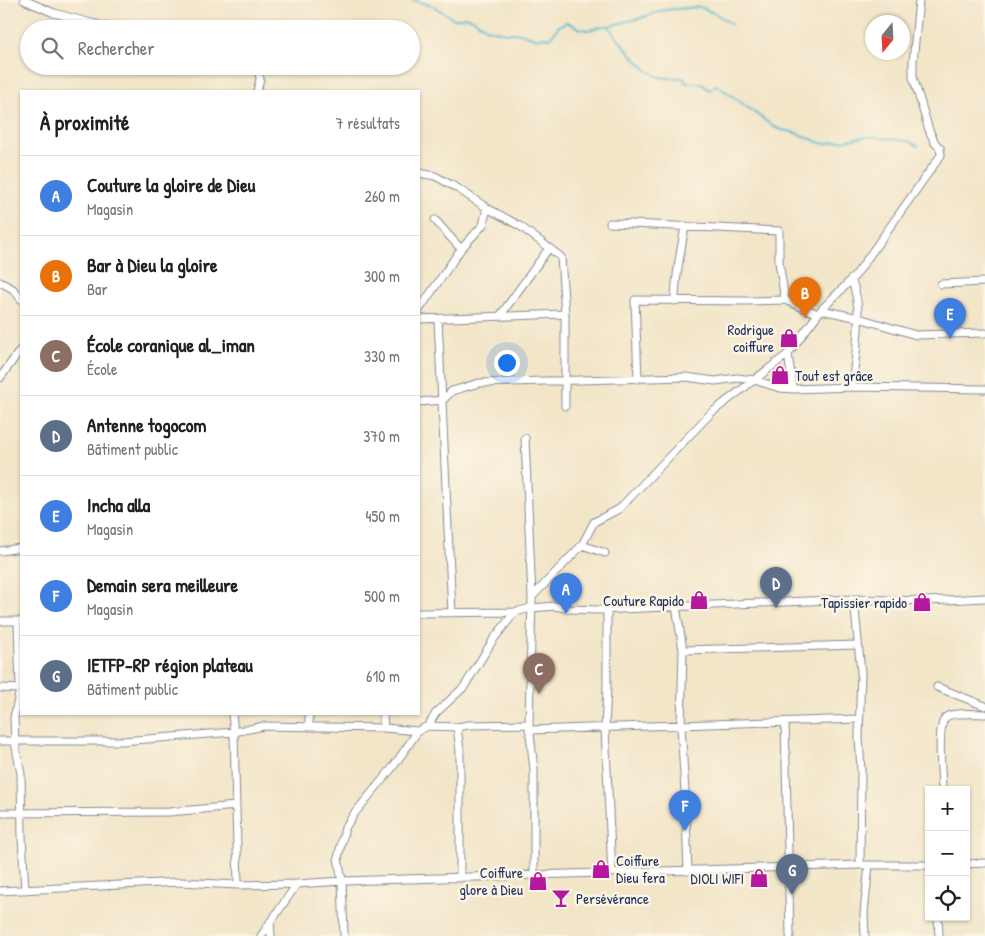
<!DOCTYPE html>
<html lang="fr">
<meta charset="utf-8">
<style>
body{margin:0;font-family:"Patrick Hand",sans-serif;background:#f6f6f6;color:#202124}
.controls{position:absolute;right:15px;bottom:15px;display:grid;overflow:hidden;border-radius:0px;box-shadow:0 1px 4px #0004}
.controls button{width:45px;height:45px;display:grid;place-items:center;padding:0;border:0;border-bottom:1px solid #e0e0e0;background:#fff;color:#202124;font:25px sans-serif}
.compass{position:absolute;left:865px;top:15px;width:45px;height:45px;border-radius:50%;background:#fff;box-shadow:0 1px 4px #0004;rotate:198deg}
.you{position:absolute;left:506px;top:362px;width:18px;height:18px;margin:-12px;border:4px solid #fff;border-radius:50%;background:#1a73e8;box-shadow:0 0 0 8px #1a73e833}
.badge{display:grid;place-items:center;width:32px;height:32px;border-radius:50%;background:#db2777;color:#fff;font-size:16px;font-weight:700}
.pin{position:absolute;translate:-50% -41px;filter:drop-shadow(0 1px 2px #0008)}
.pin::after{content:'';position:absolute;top:26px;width:18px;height:15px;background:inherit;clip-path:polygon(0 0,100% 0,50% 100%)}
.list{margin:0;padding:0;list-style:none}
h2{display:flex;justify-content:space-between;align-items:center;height:65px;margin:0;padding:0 20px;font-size:21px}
h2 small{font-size:16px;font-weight:400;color:#757577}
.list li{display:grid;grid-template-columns:32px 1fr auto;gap:15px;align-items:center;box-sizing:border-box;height:80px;padding:0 20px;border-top:1px solid #e0e0e0}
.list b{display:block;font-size:19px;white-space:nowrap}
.list p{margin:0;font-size:16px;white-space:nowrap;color:#757577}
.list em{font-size:16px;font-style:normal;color:#757577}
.icon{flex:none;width:28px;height:28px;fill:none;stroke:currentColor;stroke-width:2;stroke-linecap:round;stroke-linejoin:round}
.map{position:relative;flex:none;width:985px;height:936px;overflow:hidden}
.search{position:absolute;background:#fff;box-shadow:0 1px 4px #0004;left:20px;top:20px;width:400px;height:55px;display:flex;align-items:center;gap:12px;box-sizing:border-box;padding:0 18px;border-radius:28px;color:#757577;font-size:19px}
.panel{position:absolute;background:#fff;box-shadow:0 1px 4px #0004;left:20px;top:90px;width:400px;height:625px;border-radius:0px}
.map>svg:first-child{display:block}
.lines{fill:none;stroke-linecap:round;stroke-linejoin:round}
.stream{stroke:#53b8d1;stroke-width:2}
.street-casing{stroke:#868a93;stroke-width:9}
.street{stroke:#fff;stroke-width:7}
.labels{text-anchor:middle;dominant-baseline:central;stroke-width:5;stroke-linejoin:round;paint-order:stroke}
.poi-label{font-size:15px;fill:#1b2f5e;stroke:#fcf5e5;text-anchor:end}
</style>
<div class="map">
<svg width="985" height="936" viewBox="0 0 985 936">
<rect width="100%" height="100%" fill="#fcf5e5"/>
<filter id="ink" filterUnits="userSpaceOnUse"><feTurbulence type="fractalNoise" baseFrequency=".02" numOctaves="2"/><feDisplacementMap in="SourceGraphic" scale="10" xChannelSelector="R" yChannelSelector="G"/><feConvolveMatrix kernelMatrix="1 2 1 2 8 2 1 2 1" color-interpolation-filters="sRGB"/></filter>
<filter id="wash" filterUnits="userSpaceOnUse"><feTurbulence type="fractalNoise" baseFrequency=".0096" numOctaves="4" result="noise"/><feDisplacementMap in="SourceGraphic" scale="20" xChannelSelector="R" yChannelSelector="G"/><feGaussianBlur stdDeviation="1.12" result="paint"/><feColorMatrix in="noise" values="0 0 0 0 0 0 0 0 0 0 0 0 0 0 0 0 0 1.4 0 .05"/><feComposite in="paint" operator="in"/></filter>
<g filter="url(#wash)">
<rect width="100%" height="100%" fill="#f2e5c8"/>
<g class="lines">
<!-- stream -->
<path class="stream" d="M 344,0 L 349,0
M 412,0 L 433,6 L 454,19 L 466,17 L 473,19 L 487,29 L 507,33 L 520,33 L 538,39 L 543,37 L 550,38 L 559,26 L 567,22 C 573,25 581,30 587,30 C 595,30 601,24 608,26 C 619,40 644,73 660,77 C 668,79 676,77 684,78 L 686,83 L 701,83 L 709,90 L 717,85 L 774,127 L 782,130 L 793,132 L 824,144 L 864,137 L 873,137 L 908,141 L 918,146
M 608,26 L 641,18 L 664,10 L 700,7 L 716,14 L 731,24"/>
</g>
</g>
<g filter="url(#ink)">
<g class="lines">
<!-- street casing -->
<g class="street-casing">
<path id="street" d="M 24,0 L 54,13 L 114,29
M 257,91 L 260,79 L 258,66
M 419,173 L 435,176 L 457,188 L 487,208 L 520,226 L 561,257 L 565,314 L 565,406
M 435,220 L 461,249
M 610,223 L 779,231 L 779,262 L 785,300
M 851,279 C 865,310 855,355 852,387
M 0,282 L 13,289 L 21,299
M 941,284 L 985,282
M 675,301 C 675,276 681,251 685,226
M 419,310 L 461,249 L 483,225 L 487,208
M 821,310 L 859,318 L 916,335 L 985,333
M 500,316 L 549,248
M 419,319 L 565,314
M 438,319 L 452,613
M 788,354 L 793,389
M 0,378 L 21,349
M 638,379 L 635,300 L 748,301 L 785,300 L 818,314
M 419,402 L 443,400 L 452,391 L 479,383 L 686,377 L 715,381 L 737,378 L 754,380 L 780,388 L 793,389 L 852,387 L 985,389
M 525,438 L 532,597 L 529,724 L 534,770 L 534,875
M 582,545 L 605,553
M 0,551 L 21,548
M 532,597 L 582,545 L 594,522 L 619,509 L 711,413 L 788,354 L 821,310 L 855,276 L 941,155 L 940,148 L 935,143 L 929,130 L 913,77 L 913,62 L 919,0
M 854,599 L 861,672 L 859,737 L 861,771 L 860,865
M 676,606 L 683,650 L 681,726 L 685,792 L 688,871
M 607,609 L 607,687 L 605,728 L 612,873
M 419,613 L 515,612
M 0,621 L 21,621
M 18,621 L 20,689 L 14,718 L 15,742 L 21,774 L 22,837 L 25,890
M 683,650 L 858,645
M 937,687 L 985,706
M 0,688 L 21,689
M 232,714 L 234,732 L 238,885
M 309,714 L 309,727
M 383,714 L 384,728
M 785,722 L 790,936
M 428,726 L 457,727 L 460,751 L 460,878
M 457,727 L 468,725 L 529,724
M 529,730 L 859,719
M 0,741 L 122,741 L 234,732 L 264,726 L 384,728 L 418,731
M 942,790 C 942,775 936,725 946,717 C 952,712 977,714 985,714
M 0,813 L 169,812 L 236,806
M 966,864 L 985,863
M 0,891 L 180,882 L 238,885 L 297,884 L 342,881 L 860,865 L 929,865
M 938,917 L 939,936
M 270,922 L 271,936
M 261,936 L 297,884
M 344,936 L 342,881 L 338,858 L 345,828 L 354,814 L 393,767 L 418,731 L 428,726 L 436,713 L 464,687 L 493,640 L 515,612 L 531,608 L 555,606 L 570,609 L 598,610 L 854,599 L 928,601 L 985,598
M 865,936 L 864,913 L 869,865"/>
</g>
<!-- street -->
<use href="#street" class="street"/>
</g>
</g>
<!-- icons -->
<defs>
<g id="shop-bare" transform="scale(1.5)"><path d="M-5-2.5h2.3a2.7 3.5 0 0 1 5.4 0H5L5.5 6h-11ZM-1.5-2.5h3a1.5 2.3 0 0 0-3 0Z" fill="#b5179e" stroke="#fcf5e5" stroke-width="2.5" paint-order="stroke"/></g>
<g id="bar-bare" transform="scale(1.5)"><path d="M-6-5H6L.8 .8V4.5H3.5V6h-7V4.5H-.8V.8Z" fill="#b5179e" stroke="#fcf5e5" stroke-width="2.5" paint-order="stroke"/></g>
</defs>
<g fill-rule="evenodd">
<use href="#shop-bare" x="789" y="338"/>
<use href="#shop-bare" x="780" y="375"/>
<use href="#shop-bare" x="699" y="600"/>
<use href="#shop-bare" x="922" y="602"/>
<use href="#shop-bare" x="601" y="869"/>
<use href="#shop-bare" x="759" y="878"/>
<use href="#shop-bare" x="538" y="881"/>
<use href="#bar-bare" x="561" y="898"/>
</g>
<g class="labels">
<!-- poi labels -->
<g class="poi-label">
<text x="774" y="329">Rodrigue<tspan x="774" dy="17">coiffure</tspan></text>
<text x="795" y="375" text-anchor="start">Tout est grâce</text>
<text x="684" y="600">Couture Rapido</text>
<text x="907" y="602">Tapissier rapido</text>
<text x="616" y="860" text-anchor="start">Coiffure<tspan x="616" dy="17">Dieu fera</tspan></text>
<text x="523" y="872">Coiffure<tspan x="523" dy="17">glore à Dieu</tspan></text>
<text x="744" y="878">DIOLI WIFI</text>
<text x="576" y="898" text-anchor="start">Persévérance</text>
</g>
</g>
</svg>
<div class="controls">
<button>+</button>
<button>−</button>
<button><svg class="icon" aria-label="locate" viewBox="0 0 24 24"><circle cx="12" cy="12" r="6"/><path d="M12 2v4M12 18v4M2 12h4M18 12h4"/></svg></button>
</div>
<svg class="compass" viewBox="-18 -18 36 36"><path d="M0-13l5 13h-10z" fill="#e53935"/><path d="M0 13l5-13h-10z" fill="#757577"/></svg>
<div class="you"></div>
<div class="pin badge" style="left:566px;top:614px;background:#3f7fe0">A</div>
<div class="pin badge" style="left:805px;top:318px;background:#e8710a">B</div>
<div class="pin badge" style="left:539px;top:694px;background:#8d6e63">C</div>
<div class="pin badge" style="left:776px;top:608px;background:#5c6f8a">D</div>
<div class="pin badge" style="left:950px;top:339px;background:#3f7fe0">E</div>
<div class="pin badge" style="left:685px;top:831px;background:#3f7fe0">F</div>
<div class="pin badge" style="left:792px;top:895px;background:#5c6f8a">G</div>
<div class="search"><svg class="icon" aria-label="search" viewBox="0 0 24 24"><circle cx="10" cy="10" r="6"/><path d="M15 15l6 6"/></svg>Rechercher</div>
<section class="panel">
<h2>À proximité<small>7 résultats</small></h2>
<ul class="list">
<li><span class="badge" style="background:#3f7fe0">A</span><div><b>Couture la gloire de Dieu</b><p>Magasin</p></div><em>260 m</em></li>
<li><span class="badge" style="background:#e8710a">B</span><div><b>Bar à Dieu la gloire</b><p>Bar</p></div><em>300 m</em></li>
<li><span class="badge" style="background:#8d6e63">C</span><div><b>École coranique al_iman</b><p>École</p></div><em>330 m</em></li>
<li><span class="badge" style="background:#5c6f8a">D</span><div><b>Antenne togocom</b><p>Bâtiment public</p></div><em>370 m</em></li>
<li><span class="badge" style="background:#3f7fe0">E</span><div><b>Incha alla</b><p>Magasin</p></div><em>450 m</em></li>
<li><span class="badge" style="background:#3f7fe0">F</span><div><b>Demain sera meilleure</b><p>Magasin</p></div><em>500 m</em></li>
<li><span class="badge" style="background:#5c6f8a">G</span><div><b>IETFP-RP région plateau</b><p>Bâtiment public</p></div><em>610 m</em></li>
</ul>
</section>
</div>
